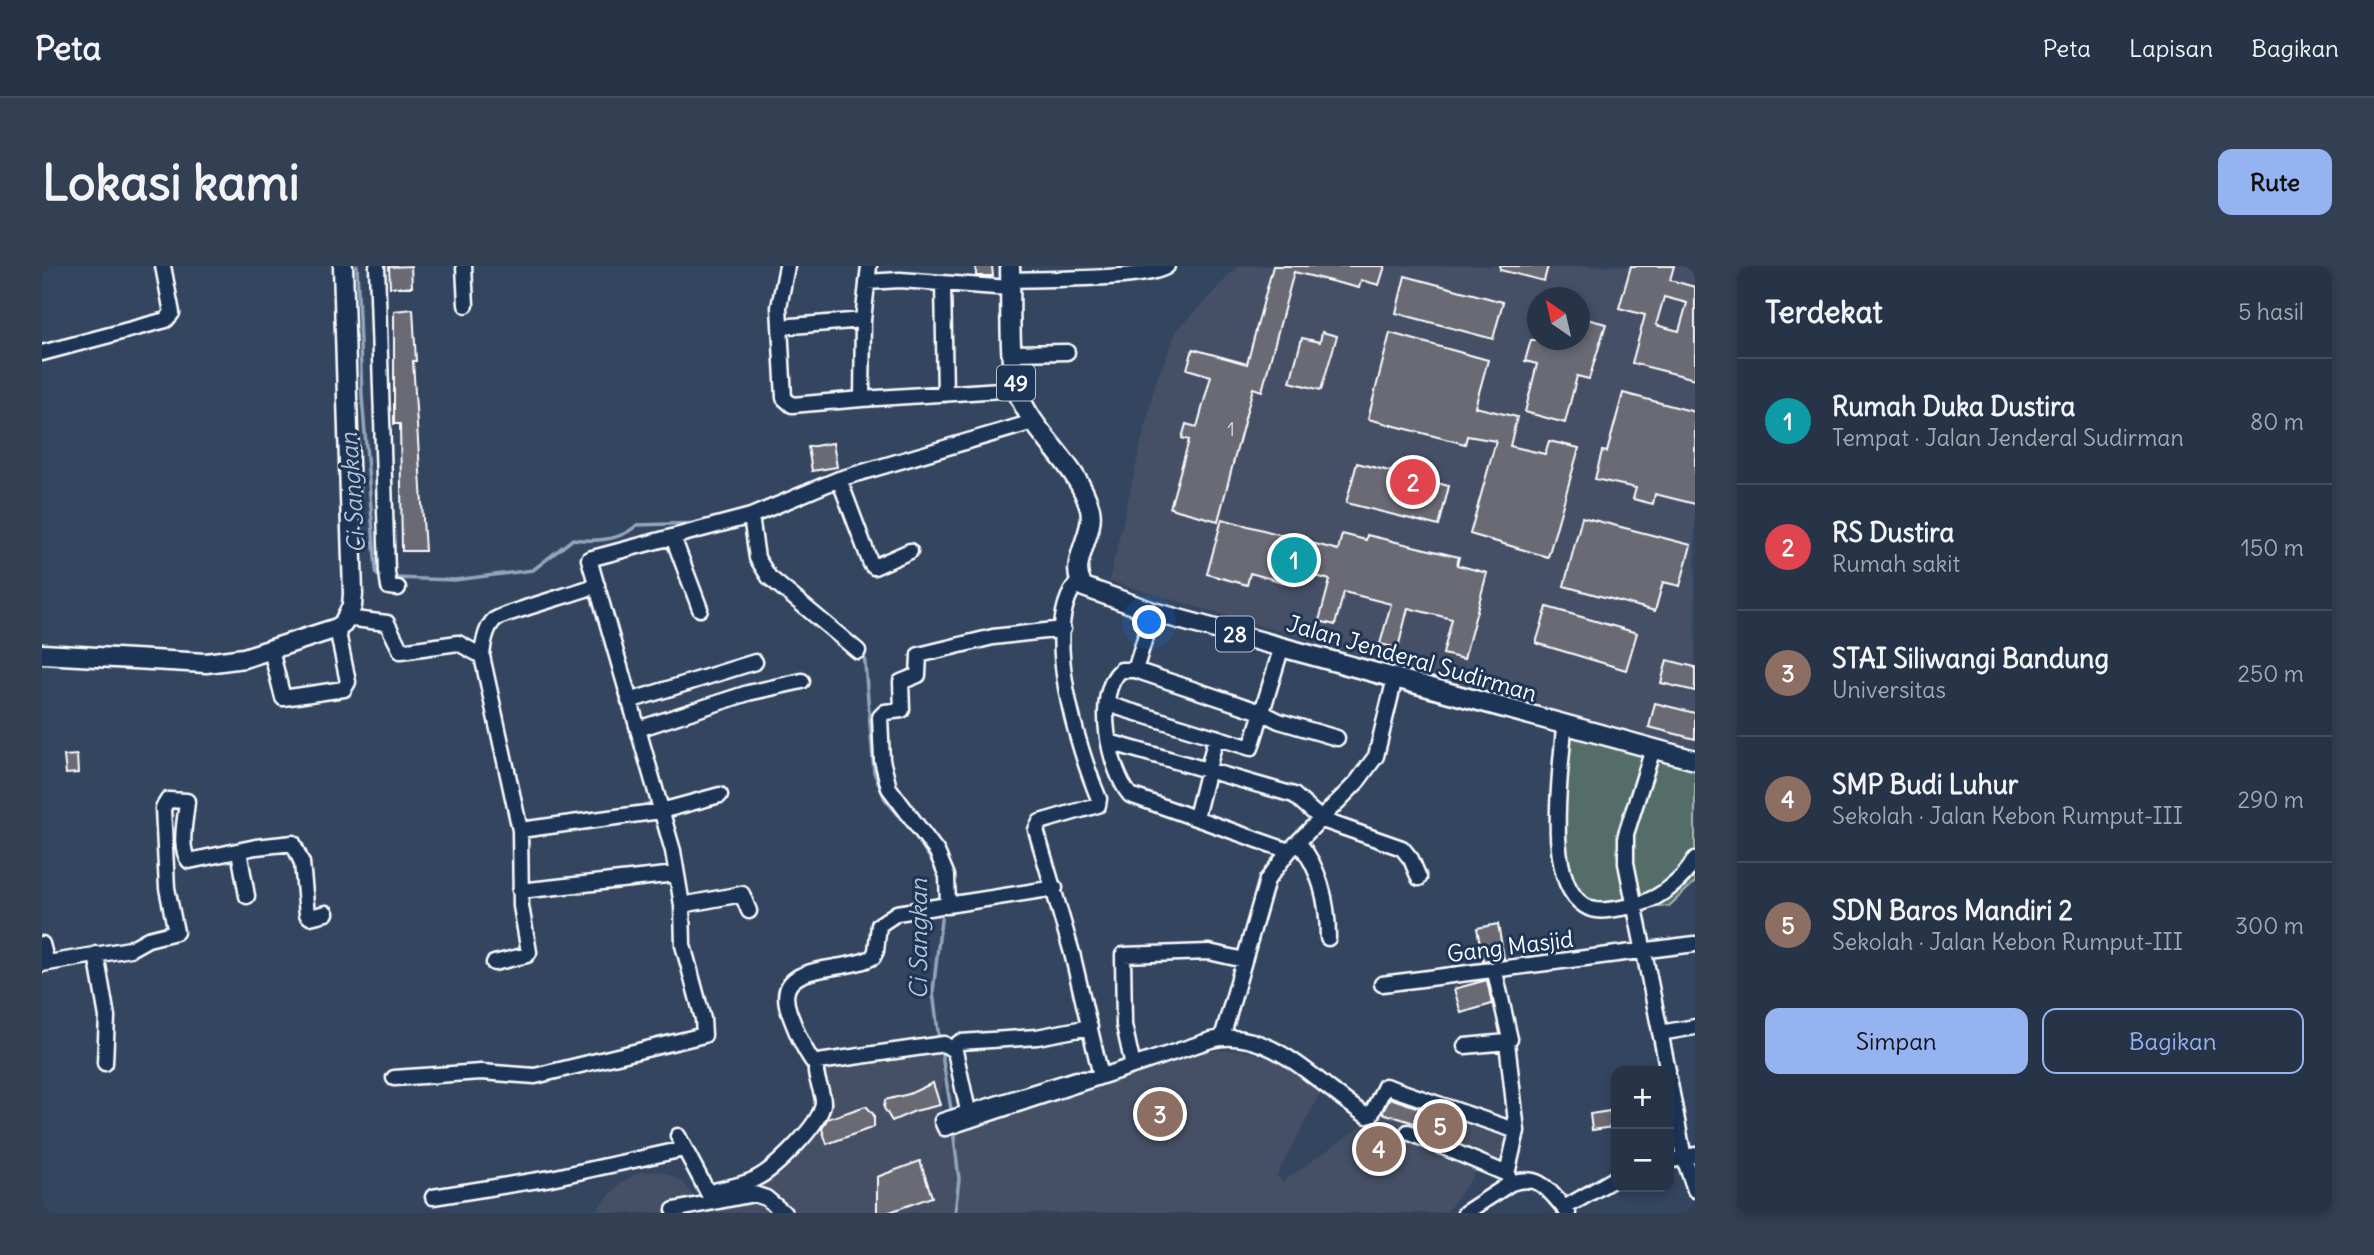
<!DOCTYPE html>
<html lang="id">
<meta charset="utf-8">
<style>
body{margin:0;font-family:Delius,sans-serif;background:#333f52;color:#f1f3f6}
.controls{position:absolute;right:21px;bottom:21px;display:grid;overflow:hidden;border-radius:14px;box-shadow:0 4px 10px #0003}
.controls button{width:63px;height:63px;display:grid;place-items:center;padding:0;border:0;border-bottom:2px solid #434f60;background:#273448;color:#f1f3f6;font:35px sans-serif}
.compass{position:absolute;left:1485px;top:21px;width:63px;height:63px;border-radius:50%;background:#273448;box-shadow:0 4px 10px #0003;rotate:326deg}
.you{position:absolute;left:1108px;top:357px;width:24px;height:24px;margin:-18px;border:5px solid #fff;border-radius:50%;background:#1a73e8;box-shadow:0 0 0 10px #1a73e833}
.badge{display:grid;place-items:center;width:46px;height:46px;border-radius:50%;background:#95b2f1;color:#fff;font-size:23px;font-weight:700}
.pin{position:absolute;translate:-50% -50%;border:4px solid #fff;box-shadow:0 2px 7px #0006}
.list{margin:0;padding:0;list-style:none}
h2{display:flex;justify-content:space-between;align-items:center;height:91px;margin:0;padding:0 28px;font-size:30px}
h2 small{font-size:23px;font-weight:400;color:#a4aab4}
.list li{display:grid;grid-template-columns:46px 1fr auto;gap:21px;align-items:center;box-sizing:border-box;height:126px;padding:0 28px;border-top:2px solid #434f60}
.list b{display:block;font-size:26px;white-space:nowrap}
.list p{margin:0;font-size:23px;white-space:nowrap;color:#a4aab4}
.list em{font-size:23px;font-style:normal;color:#a4aab4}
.actions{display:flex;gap:14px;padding:21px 28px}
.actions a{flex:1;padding:16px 0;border:2px solid #95b2f1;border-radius:14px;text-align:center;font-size:24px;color:#95b2f1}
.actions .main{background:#95b2f1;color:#111}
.map{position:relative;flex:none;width:1653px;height:947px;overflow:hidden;border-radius:14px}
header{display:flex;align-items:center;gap:42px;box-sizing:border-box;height:98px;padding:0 35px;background:#273448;border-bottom:2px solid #434f60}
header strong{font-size:33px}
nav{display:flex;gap:38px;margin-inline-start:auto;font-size:24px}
.intro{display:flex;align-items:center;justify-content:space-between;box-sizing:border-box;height:168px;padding:0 42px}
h1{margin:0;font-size:49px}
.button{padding:18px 32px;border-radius:14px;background:#95b2f1;color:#111;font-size:24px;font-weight:700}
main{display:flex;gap:42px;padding:0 42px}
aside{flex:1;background:#273448;border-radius:14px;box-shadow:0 4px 10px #0003}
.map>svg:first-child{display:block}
.built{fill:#445066;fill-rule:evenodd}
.green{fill:#556d69;stroke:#aab6b4;stroke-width:2}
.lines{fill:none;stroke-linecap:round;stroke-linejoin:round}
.stream{stroke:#91a6bc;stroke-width:3.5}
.building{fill:#6b6a74;stroke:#fff;stroke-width:2;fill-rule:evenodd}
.minor-casing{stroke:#fff;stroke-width:19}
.major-casing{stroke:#fff;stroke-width:23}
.minor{stroke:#1d3557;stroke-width:14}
.major{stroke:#1d3557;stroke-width:18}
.labels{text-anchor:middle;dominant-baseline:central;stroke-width:6;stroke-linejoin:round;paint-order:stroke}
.number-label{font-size:19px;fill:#dadadc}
.shield{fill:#1d3557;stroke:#bbc2cd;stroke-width:2}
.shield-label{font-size:21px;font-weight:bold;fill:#fff}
.street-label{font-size:23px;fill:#fff;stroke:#1d3557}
.water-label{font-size:24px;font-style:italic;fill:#b6c4d2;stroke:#1d3557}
</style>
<header>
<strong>Peta</strong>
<nav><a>Peta</a><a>Lapisan</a><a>Bagikan</a></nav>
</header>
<div class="intro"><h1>Lokasi kami</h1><a class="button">Rute</a></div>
<main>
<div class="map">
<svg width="1653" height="947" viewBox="0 0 1653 947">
<rect width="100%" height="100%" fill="#344560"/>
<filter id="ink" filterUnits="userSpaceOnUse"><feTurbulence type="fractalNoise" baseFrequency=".0143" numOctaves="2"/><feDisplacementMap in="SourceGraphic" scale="14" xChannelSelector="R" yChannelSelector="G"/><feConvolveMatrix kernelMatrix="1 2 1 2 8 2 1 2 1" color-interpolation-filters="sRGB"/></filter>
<g filter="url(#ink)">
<!-- built -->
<path class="built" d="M 1196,0 L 1653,0 L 1653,490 L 1570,472 L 1457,430 L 1067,315 L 1113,118 L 1135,64 ZM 1496,32 L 1538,32 L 1538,74 L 1496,74 Z
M 896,782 L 902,816 L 897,833 L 905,870 L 1156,785 L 1198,784 L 1236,793 L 1279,826 L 1235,909 L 1240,916 L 1328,854 L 1344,821 L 1472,866 L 1456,907 L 1434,906 L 1404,947 L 551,947 L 580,916 L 598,906 L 619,905 L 641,916 L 653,932 L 715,916 L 780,851 L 776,802 Z"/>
<!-- green -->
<path class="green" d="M 1529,465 L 1653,499 L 1653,616 L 1627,640 L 1550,647 C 1512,597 1522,524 1529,465 Z"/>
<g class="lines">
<!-- stream -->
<path class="stream" d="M 315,0 L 320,130 L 334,303 L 335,309 L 344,312
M 351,312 L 413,314 L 491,304 L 531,273 C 554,276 579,274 595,259 L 660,257
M 822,386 L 832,506 L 843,533 L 873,569 L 895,603
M 897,773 L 891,726 L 900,645
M 899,784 L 910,849
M 911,863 L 917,913 L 913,947"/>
</g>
<!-- building -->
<path class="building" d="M 369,0 L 370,21 L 348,21 L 347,1 Z
M 934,0 L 950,0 L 951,10 L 934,10 Z
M 1231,0 L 1343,0 L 1337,19 L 1319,14 L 1317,22 L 1252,6 L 1220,125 L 1211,122 L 1176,255 L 1128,242 L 1147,174 L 1140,172 L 1144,158 L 1155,161 L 1169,110 L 1145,103 L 1151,83 L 1205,98 Z
M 1458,0 L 1506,0 L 1502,15 L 1458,4 Z
M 1589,0 L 1632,0 L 1628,14 L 1653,21 L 1653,113 L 1590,97 L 1603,49 L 1577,42 ZM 1622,31 L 1645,37 L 1637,65 L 1614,59 Z
M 1363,10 L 1461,36 L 1451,73 L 1354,47 Z
M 371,43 L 374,95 L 371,95 L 383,285 L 360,285 L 358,158 L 352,158 L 352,45 Z
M 1537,51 L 1564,58 L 1547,113 L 1535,110 L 1523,157 L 1483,146 L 1495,98 L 1483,95 L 1489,74 L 1537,74 Z
M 1280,66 L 1295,70 L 1279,124 L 1248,116 L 1260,72 L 1278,76 Z
M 1348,67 L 1446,94 L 1433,141 L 1475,151 L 1468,180 L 1503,188 L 1507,175 L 1537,182 L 1506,291 L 1428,268 L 1454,175 L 1425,170 L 1423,178 L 1326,153 Z
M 1581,127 L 1653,146 L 1653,238 L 1613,228 L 1611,238 L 1591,233 L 1594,222 L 1553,213 L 1560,185 L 1565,186 Z
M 791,177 L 795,201 L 770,205 L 766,181 Z
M 1315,197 L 1407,220 L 1397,260 L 1304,237 Z
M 1540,251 L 1649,279 L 1638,320 L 1621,316 L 1613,345 L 1522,320 Z
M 1180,253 L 1296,284 L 1300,268 L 1324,274 L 1325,269 L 1417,291 L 1415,299 L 1445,307 L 1422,393 L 1401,388 L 1410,353 L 1366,342 L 1356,382 L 1338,378 L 1349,338 L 1302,326 L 1293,359 L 1277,355 L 1288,314 L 1256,305 L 1252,319 L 1208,307 L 1205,319 L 1165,308 Z
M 1505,341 L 1595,367 L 1584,404 L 1494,377 Z
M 1625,394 L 1653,401 L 1653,425 L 1619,417 Z
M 1613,437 L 1653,447 L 1653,473 L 1607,461 Z
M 35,489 L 36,507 L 24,508 L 22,490 Z
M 1456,658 L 1462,692 L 1441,695 L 1435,662 Z
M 1445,714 L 1450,738 L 1419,747 L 1412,723 Z
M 891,817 L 898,839 L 873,845 L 850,855 L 842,842 L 843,834 L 867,828 Z
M 1348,832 L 1418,856 L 1414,870 L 1340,847 Z
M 824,840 L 832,849 L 832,861 L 785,878 L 780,863 L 785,853 Z
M 1568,845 L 1571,861 L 1550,864 L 1548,848 Z
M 878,895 L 890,931 L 845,947 L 835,947 L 835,911 Z"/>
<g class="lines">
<!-- minor casing -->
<g class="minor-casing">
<path id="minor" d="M 335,0 L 345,306 L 347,321 L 356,322
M 422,0 L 424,39
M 745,0 L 737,41 L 742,132 L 750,139 L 820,133
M 827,0 L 821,54 L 820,133 L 974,123
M 968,14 C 994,13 1111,14 1125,0
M 825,16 L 858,14 L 968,22
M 901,17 L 903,128
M 738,61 L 821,54
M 0,87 L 124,54 L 130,47 L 121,0
M 971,87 L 1025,86
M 797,213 L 829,298 L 832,301 L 868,285
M 709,250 L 715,292 L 727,311 L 816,385
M 631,271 L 658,343
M 1037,315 C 996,358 1037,485 1057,533 L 1056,539 L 998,556 L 994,564 L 1030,687 L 1059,810
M 304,352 L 345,357 L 359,385 L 416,377 L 440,390
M 229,384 L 241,432 L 302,423 L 306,416 L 295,362
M 1093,404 L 1111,346
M 587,435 L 713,396
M 1065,438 L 1209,482 L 1240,380
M 1522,460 C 1520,502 1500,614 1543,640 C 1555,648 1572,643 1585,641 C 1612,637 1640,617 1653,593
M 596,463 L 706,427 L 760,415
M 1067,476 L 1252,529 L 1280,554 L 1360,582 L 1369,593 L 1377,612
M 1611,483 L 1584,568 L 1584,597 L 1626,805
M 1154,551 L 1174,471
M 478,564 L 619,545 L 678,529
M 1257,577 C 1279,604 1286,637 1286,672
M 197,585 L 205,630
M 1247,585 L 1088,529 C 1067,504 1051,428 1079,404 L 1093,404 L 1219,446 L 1237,455 L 1295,472
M 478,625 L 634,608
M 640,639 L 700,628 L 707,645
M 906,640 L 905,610 L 895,586 L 847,522 L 840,494 L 838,451 L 843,446 L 860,444 L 859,416 L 876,409 L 877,389 L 951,371 L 1021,363
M 0,678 L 5,697
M 54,688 L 65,751 L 63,797
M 452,697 L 485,689 L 487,686 L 479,640 L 478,564 L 440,390 C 441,379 444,362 452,354 C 456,349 541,325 555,319
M 0,698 L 88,683 L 106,673 L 134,666 L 125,622 L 121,542 L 126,534 L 145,535 C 144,552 136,581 147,595 L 214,581 L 251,577 L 260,597 L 265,648 L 268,651 L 284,647
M 1340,718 L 1653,678
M 1618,767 L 1653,761
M 1180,772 L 1225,614 L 1247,585 L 1315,516 L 1334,490 L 1353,412
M 1465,776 L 1475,865
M 1423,780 L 1465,776 L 1468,773 L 1453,706
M 910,782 L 918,776 L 995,771 L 1048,761
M 774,800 C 761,783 754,765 747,746 C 729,694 801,708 831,691 L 834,685 L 837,659 L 855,647 L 1013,622
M 1091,800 L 1082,759 L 1081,689 L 1167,686 L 1202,694
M 352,812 L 439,806 L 493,810 L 662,769 L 661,753 L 641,679 L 640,639 L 631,585 L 547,293 L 709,250 L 797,213 L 991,156
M 1627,812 L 1642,892 L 1653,924
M 1050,813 L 1034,813 L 900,855 L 903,862 L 1169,774 C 1229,759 1279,822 1325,850 L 1329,849 L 1343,820 L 1475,865 L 1465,908 L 1469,917 C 1497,908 1505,922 1522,942
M 1366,866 L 1465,908
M 636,870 L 666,927 C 681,922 699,920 713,913 C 732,904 778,859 781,838 C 782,824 769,808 776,796 L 902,778 L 913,785 L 928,854
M 1627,895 L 1653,889
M 391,931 L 509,912 L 642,883
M 632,944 L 712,928 L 724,932 L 742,947
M 1423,947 L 1469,917
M 1526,947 L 1522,942 L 1574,912"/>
</g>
<!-- major casing -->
<g class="major-casing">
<path id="major" d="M 968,0 C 969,30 966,99 975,124 C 990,168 1036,198 1048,243 C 1054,268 1024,299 1042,321 L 1111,346 L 1653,494
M 0,388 L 164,397 L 202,392 L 295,362 L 301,358 L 310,340 L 311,328 L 301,0"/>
</g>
<!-- minor -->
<use href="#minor" class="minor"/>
<!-- major -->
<use href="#major" class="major"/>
</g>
</g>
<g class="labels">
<!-- number labels -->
<g class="number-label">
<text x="1189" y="163">1</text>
</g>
<!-- shield labels -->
<g class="shield">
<rect x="955" y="99.5" width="38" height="35" rx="5"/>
<rect x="1174" y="350.5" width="38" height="35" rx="5"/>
</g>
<g class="shield-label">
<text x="974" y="117">49</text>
<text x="1193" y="368">28</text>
</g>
<!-- street labels -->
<g class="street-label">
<text transform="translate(1370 392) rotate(16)">Jalan Jenderal Sudirman</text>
<text transform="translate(1468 680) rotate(-7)">Gang Masjid</text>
</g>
<!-- water labels -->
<g class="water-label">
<text transform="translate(310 227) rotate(-94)">Ci Sangkan</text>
<text transform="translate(876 673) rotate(-90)">Ci Sangkan</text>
</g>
</g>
</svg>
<div class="controls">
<button>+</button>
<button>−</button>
</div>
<svg class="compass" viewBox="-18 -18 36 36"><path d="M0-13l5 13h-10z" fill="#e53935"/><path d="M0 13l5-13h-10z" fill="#a4aab4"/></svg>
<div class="you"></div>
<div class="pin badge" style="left:1252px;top:294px;background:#0f9aa8">1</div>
<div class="pin badge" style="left:1371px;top:216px;background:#e0444e">2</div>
<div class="pin badge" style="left:1118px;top:848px;background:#8d6e63">3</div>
<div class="pin badge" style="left:1337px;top:883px;background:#8d6e63">4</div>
<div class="pin badge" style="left:1398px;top:860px;background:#8d6e63">5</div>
</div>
<aside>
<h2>Terdekat<small>5 hasil</small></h2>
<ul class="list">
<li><span class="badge" style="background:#0f9aa8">1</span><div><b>Rumah Duka Dustira</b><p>Tempat · Jalan Jenderal Sudirman</p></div><em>80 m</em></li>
<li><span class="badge" style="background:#e0444e">2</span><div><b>RS Dustira</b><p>Rumah sakit</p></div><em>150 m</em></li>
<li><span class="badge" style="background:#8d6e63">3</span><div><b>STAI Siliwangi Bandung</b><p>Universitas</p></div><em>250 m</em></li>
<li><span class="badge" style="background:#8d6e63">4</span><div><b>SMP Budi Luhur</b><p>Sekolah · Jalan Kebon Rumput-III</p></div><em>290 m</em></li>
<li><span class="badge" style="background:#8d6e63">5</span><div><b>SDN Baros Mandiri 2</b><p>Sekolah · Jalan Kebon Rumput-III</p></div><em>300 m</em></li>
</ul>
<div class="actions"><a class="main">Simpan</a><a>Bagikan</a></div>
</aside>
</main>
